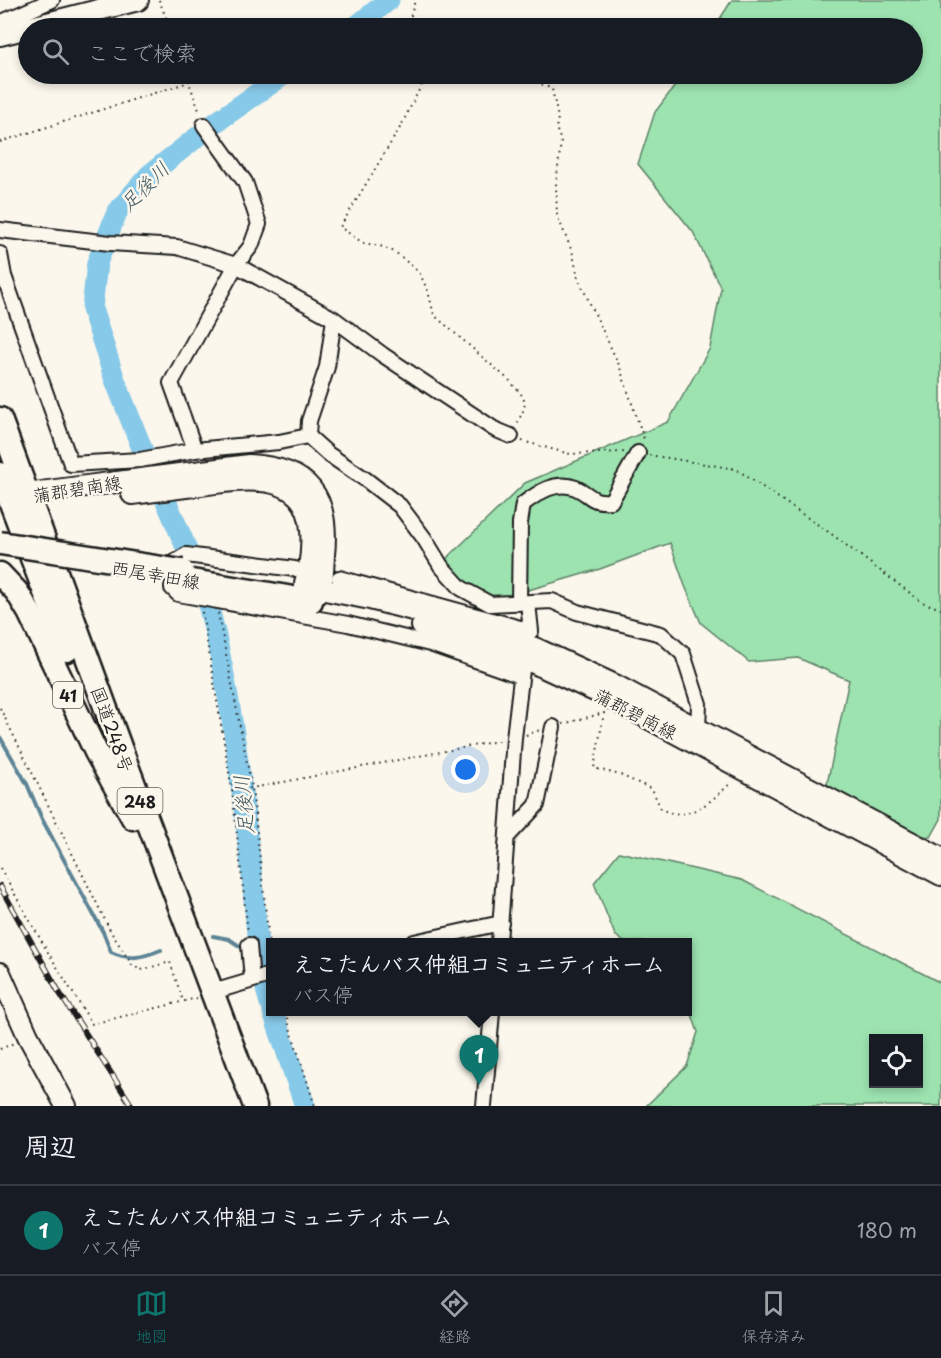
<!DOCTYPE html>
<html lang="ja">
<meta charset="utf-8">
<style>
body{margin:0;font-family:"Playpen Sans","Klee One",sans-serif;background:#20242c;color:#f1f3f6}
.controls{position:absolute;right:18px;bottom:18px;display:grid;overflow:hidden;border-radius:0px;box-shadow:0 3px 9px #0003}
.controls button{width:54px;height:54px;display:grid;place-items:center;padding:0;border:0;border-bottom:2px solid #363941;background:#171b24;color:#f1f3f6;font:30px sans-serif}
.you{position:absolute;left:466px;top:770px;width:21px;height:21px;margin:-15px;border:4px solid #fff;border-radius:50%;background:#1a73e8;box-shadow:0 0 0 9px #1a73e833}
.badge{display:grid;place-items:center;width:39px;height:39px;border-radius:50%;background:#0f766e;color:#fff;font-size:20px;font-weight:700}
.pin{position:absolute;translate:-50% -50px;filter:drop-shadow(0 2px 3px #0008)}
.pin::after{content:'';position:absolute;top:32px;width:21px;height:18px;background:inherit;clip-path:polygon(0 0,100% 0,50% 100%)}
.popup{position:absolute;left:266px;top:938px;width:426px;height:78px;box-sizing:border-box;display:grid;place-content:center;border-radius:0px;background:#171b24;filter:drop-shadow(0 2px 4px #0005);font-size:20px;white-space:nowrap;color:#9ea1a6}
.popup b{font-size:22px;color:#f1f3f6}
.popup::after{content:'';position:absolute;left:50%;top:100%;margin-left:-12px;border:12px solid transparent;border-top-color:#171b24}
.list{margin:0;padding:0;list-style:none}
h2{display:flex;justify-content:space-between;align-items:center;height:78px;margin:0;padding:0 24px;font-size:26px}
h2 small{font-size:20px;font-weight:400;color:#9ea1a6}
.list li{display:grid;grid-template-columns:39px 1fr auto;gap:18px;align-items:center;box-sizing:border-box;height:90px;padding:0 24px;border-top:2px solid #363941}
.list b{display:block;font-size:22px;white-space:nowrap}
.list p{margin:0;font-size:20px;white-space:nowrap;color:#9ea1a6}
.list em{font-size:20px;font-style:normal;color:#9ea1a6}
.icon{flex:none;width:33px;height:33px;fill:none;stroke:currentColor;stroke-width:2;stroke-linecap:round;stroke-linejoin:round}
.map{position:relative;flex:none;width:941px;height:1106px;overflow:hidden}
.search{position:absolute;background:#171b24;box-shadow:0 3px 9px #0003;left:18px;right:18px;top:18px;height:66px;display:flex;align-items:center;gap:15px;box-sizing:border-box;padding:0 21px;border-radius:33px;color:#9ea1a6;font-size:22px}
.sheet{height:168px;background:#171b24}
nav{display:flex;justify-content:space-around;align-items:center;box-sizing:border-box;height:84px;border-top:2px solid #363941;background:#171b24;font-size:16px;color:#9ea1a6}
nav a{display:grid;justify-items:center;gap:3px}
nav .on{color:#0f766e}
.map>svg:first-child{display:block}
.green{fill:#9de3b0;stroke:#5c8066;stroke-width:1.5;fill-rule:evenodd}
.lines{fill:none;stroke-linecap:round;stroke-linejoin:round}
.stream{stroke:#5c8496;stroke-width:4}
.river{stroke:#87c9e8;stroke-width:21}
.minor-casing{stroke:#1c1c1c;stroke-width:18}
.secondary-casing{stroke:#1c1c1c;stroke-width:24}
.primary-casing{stroke:#1c1c1c;stroke-width:27}
.trunk-casing{stroke:#1c1c1c;stroke-width:27}
.path{stroke:#1c1c1c;stroke-width:2;stroke-dasharray:1.5 4.5;stroke-linecap:butt}
.minor{stroke:#fbf7ec;stroke-width:14}
.secondary{stroke:#fbf7ec;stroke-width:20}
.primary{stroke:#fbf7ec;stroke-width:22}
.trunk{stroke:#fbf7ec;stroke-width:22}
.rail-casing{stroke:#1c1c1c;stroke-width:6}
.rail{stroke:#fbf7ec;stroke-width:4;stroke-dasharray:11;stroke-linecap:butt}
.primary-bridge-casing{stroke:#1c1c1c;stroke-width:27;stroke-linecap:butt}
.primary-bridge{stroke:#fbf7ec;stroke-width:22}
.labels{text-anchor:middle;dominant-baseline:central;stroke-width:5;stroke-linejoin:round;paint-order:stroke}
.shield{fill:#fbf7ec;stroke:#5f5e5a;stroke-width:1.5}
.shield-label{font-size:16px;font-weight:bold;fill:#1c1c1c}
.street-label{font-size:18px;fill:#1c1c1c;stroke:#fbf7ec}
.water-label{font-size:20px;font-style:italic;fill:#415963;stroke:#fbf7ec}
</style>
<div class="map">
<svg width="941" height="1106" viewBox="0 0 941 1106">
<rect width="100%" height="100%" fill="#fbf7ec"/>
<filter id="ink" filterUnits="userSpaceOnUse"><feTurbulence type="fractalNoise" baseFrequency=".0167" numOctaves="2"/><feDisplacementMap in="SourceGraphic" scale="12" xChannelSelector="R" yChannelSelector="G"/><feConvolveMatrix kernelMatrix="1 2 1 2 8 2 1 2 1" color-interpolation-filters="sRGB"/></filter>
<g filter="url(#ink)">
<!-- green -->
<path class="green" d="M 732,0 L 941,0 L 941,819 L 931,837 L 871,830 L 827,784 L 849,680 L 798,658 L 749,662 L 701,623 L 685,586 L 670,543 L 600,569 L 508,596 L 470,595 L 444,561 L 525,483 L 668,422 L 710,348 L 721,288 L 693,232 L 638,164 L 655,112 L 684,74 L 912,74 L 912,28 L 714,28 Z
M 619,852 L 742,880 L 941,983 L 941,1106 L 646,1106 L 687,1066 L 698,1032 L 688,1003 L 688,942 L 624,942 L 615,935 L 594,883 ZM 874,1038 L 918,1038 L 918,1084 L 874,1084 Z"/>
<g class="lines">
<!-- stream -->
<path class="stream" d="M 0,737 L 27,784 L 42,819 L 103,932 L 111,952 C 130,961 143,957 161,950
M 213,936 L 229,939 L 247,951
M 253,955 L 260,960"/>
<!-- river -->
<path class="river" d="M 354,28 L 389,0
M 143,451 L 115,380 L 92,309 L 97,263 L 117,212 L 149,175 L 215,123 L 285,74
M 166,501 L 186,547
M 209,608 C 231,693 241,780 251,867 C 256,913 256,959 270,1003
M 273,1012 L 305,1106"/>
<!-- minor casing -->
<g class="minor-casing">
<path id="minor" d="M 0,23 L 52,0
M 0,230 L 110,243 L 177,247 L 236,265 L 334,319 L 383,355 L 494,429 L 511,436
M 0,254 L 4,276 L 71,464 L 140,460 L 195,450 L 279,442 L 308,436
M 334,319 L 327,367 L 309,421 L 308,436 L 328,454 L 365,479 L 400,506 L 424,538 L 441,566 L 461,588 L 490,604 L 552,601 L 577,612 L 661,634 L 683,654 L 699,704 L 698,729
M 195,450 L 171,383 L 236,265 L 251,246 L 259,224 L 245,182 L 204,125
M 295,569 L 186,555 L 175,562 L 172,588 L 178,594 L 348,624 L 430,644 L 521,676
M 339,578 L 531,631 L 528,603
M 519,603 L 520,523 L 523,504 C 539,492 556,480 576,488 C 592,495 590,503 611,501 L 638,453
M 507,837 L 537,805 L 553,727
M 414,942 L 501,923
M 499,942 L 514,738 L 522,670
M 249,945 L 252,980
M 213,992 L 270,975
M 484,1106 L 492,1012"/>
</g>
<!-- secondary casing -->
<g class="secondary-casing">
<path id="secondary" d="M 0,35 L 138,0
M 132,494 C 155,491 178,488 201,485 C 244,479 307,469 311,530 C 312,542 311,556 309,567 C 308,573 305,580 305,585 C 306,589 309,594 310,598
M 15,503 L 28,494 L 48,491 L 249,465 C 309,468 330,496 324,555 C 323,571 324,586 313,598
M 305,586 L 370,599 L 472,625 L 537,649 L 617,686 L 941,858
M 422,626 L 534,663 L 610,698 L 941,875
M 0,973 L 28,1036 L 66,1106"/>
</g>
<!-- primary casing -->
<g class="primary-casing">
<path id="primary" d="M 0,574 L 17,592 L 29,612 L 96,752 L 133,818
M 180,579 L 311,601"/>
</g>
<!-- trunk casing -->
<g class="trunk-casing">
<path id="trunk" d="M 0,419 L 121,750 L 255,1106
M 0,474 L 67,650"/>
</g>
<!-- path -->
<path class="path" d="M 159,0 L 170,28
M 412,28 L 411,15 L 415,0
M 186,74 L 200,113
M 427,74 L 401,126 L 340,227 L 363,243 L 380,246 L 395,252 L 419,272 L 428,291 L 434,315 L 510,381 L 521,394 L 525,402 L 524,409 L 516,426
M 520,74 L 552,89 L 558,118 L 556,128 L 561,141 L 556,185 L 557,215 L 573,254 L 578,278 L 619,365 L 645,442
M 0,142 L 189,82
M 522,441 L 570,454 L 626,452
M 649,455 L 736,469 L 830,533 L 922,602 L 941,609
M 202,612 L 232,790 L 252,788 L 503,740
M 218,613 L 252,788 L 270,950
M 0,708 L 111,932 L 132,965 L 141,970 L 170,962 L 183,1001
M 563,724 L 604,713 L 594,768 L 620,775 L 652,789 L 661,809 C 689,824 712,800 732,782
M 526,735 L 540,730
M 232,790 L 248,933
M 0,868 L 46,949 L 92,1024 L 197,998
M 285,1012 L 315,1106
M 0,1049 L 14,1043"/>
<!-- minor -->
<use href="#minor" class="minor"/>
<!-- secondary -->
<use href="#secondary" class="secondary"/>
<!-- primary -->
<use href="#primary" class="primary"/>
<!-- trunk -->
<use href="#trunk" class="trunk"/>
<!-- rail casing -->
<g class="rail-casing">
<path id="rail" d="M 0,886 L 59,992 L 132,1106"/>
</g>
<!-- rail -->
<use href="#rail" class="rail"/>
<!-- primary-bridge casing -->
<g class="primary-bridge-casing">
<path id="primary-bridge" d="M 0,543 L 182,571"/>
</g>
<!-- primary-bridge -->
<use href="#primary-bridge" class="primary-bridge"/>
</g>
</g>
<g class="labels">
<!-- shield labels -->
<g class="shield">
<rect x="53" y="682" width="30" height="26" rx="4.5"/>
<rect x="117.5" y="788" width="45" height="26" rx="4.5"/>
</g>
<g class="shield-label">
<text x="68" y="695">41</text>
<text x="140" y="801">248</text>
</g>
<!-- street labels -->
<g class="street-label">
<text transform="translate(77 488) rotate(-9)">蒲郡碧南線</text>
<text transform="translate(156 574) rotate(10)">西尾幸田線</text>
<text transform="translate(636 713) rotate(27)">蒲郡碧南線</text>
<text transform="translate(113 729) rotate(70)">国道248号</text>
</g>
<!-- water labels -->
<g class="water-label">
<text transform="translate(144 186) rotate(-45)">足後川</text>
<text transform="translate(243 805) rotate(-96)">足後川</text>
</g>
</g>
</svg>
<div class="controls">
<button><svg class="icon" aria-label="locate" viewBox="0 0 24 24"><circle cx="12" cy="12" r="6"/><path d="M12 2v4M12 18v4M2 12h4M18 12h4"/></svg></button>
</div>
<div class="you"></div>
<div class="pin badge" style="left:479px;top:1085px">1</div>
<div class="popup"><b>えこたんバス仲組コミュニティホーム</b>バス停</div>
<div class="search"><svg class="icon" aria-label="search" viewBox="0 0 24 24"><circle cx="10" cy="10" r="6"/><path d="M15 15l6 6"/></svg>ここで検索</div>
</div>
<section class="sheet">
<h2>周辺<small></small></h2>
<ul class="list">
<li><span class="badge">1</span><div><b>えこたんバス仲組コミュニティホーム</b><p>バス停</p></div><em>180 m</em></li>
</ul>
</section>
<nav>
<a class="on"><svg class="icon" aria-label="map" viewBox="0 0 24 24"><path d="M3 6l6-2 6 2 6-2v14l-6 2-6-2-6 2zM9 4v14M15 6v14"/></svg>地図</a>
<a><svg class="icon" aria-label="directions" viewBox="0 0 24 24"><path d="M12 3l9 9-9 9-9-9zM9 14v-3h6M13 9l2 2-2 2"/></svg>経路</a>
<a><svg class="icon" aria-label="saved" viewBox="0 0 24 24"><path d="M7 4h10v16l-5-4-5 4z"/></svg>保存済み</a>
</nav>
